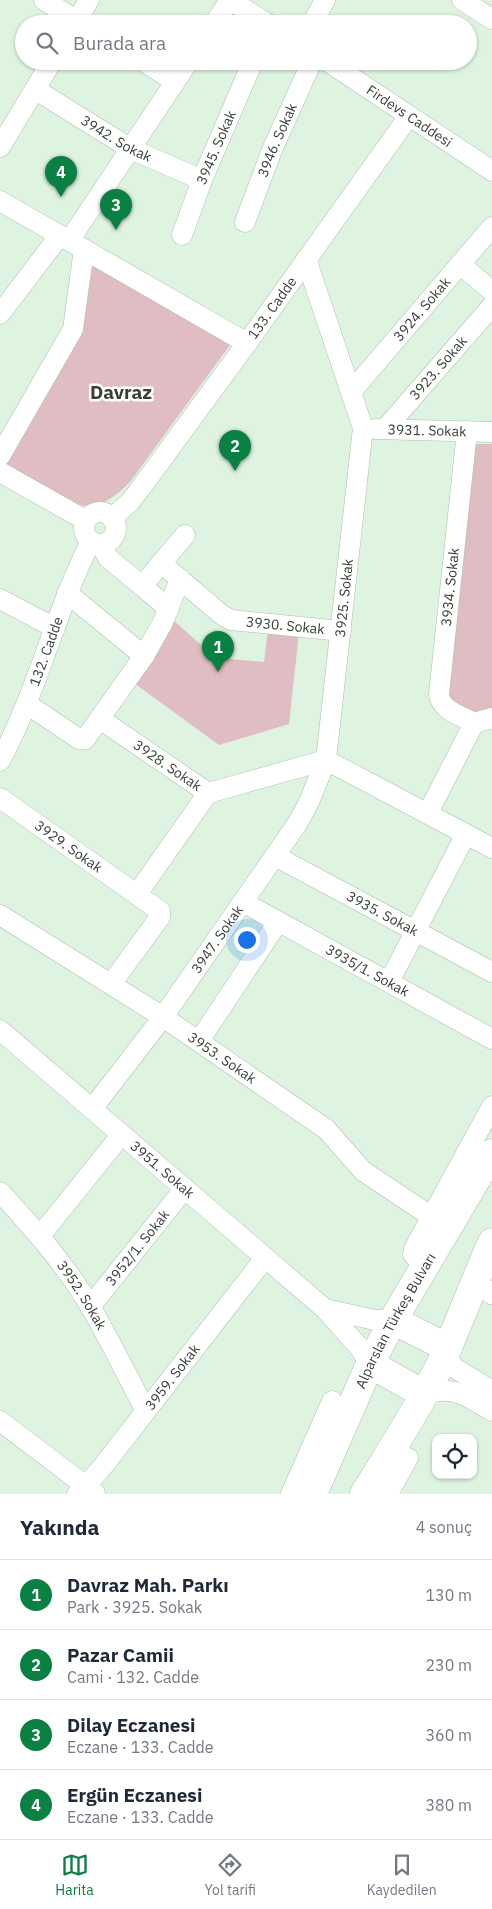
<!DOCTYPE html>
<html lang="tr">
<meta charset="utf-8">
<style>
body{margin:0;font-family:"IBM Plex Sans",sans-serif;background:#f2f2f3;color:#1f2937}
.controls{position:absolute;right:15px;bottom:15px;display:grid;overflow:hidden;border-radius:10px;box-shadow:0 1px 4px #0004}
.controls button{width:45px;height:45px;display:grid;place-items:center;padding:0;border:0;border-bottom:1px solid #e0e1e3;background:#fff;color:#1f2937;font:25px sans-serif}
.you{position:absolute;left:246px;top:939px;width:18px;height:18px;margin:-12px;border:4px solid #fff;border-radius:50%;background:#1a73e8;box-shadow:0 0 0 8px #1a73e833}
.badge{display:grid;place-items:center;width:32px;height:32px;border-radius:50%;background:#0b8043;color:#fff;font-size:16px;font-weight:700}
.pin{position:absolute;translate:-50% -41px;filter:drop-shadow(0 1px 2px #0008)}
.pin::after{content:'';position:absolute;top:26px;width:18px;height:15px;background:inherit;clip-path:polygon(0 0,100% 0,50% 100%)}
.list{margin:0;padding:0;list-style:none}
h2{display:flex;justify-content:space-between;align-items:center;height:65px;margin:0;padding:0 20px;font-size:21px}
h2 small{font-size:16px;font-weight:400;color:#747a83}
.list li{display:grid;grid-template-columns:32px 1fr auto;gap:15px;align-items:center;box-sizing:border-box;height:70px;padding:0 20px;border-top:1px solid #e0e1e3}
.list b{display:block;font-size:19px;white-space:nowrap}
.list p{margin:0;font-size:16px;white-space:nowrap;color:#747a83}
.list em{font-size:16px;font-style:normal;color:#747a83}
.icon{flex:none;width:28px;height:28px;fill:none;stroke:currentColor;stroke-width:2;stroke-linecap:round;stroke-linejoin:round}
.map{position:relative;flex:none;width:492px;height:1494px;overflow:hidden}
.search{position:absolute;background:#fff;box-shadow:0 1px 4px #0004;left:15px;right:15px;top:15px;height:55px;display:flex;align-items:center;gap:12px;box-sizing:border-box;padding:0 18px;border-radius:28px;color:#747a83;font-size:19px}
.sheet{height:345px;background:#fff}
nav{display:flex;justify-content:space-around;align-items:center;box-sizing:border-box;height:70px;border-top:1px solid #e0e1e3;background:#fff;font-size:14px;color:#747a83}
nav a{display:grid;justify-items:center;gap:2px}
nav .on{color:#0b8043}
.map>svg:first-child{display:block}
.green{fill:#dfbdc3}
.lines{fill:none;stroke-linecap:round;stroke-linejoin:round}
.minor-casing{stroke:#aac0ac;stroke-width:21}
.highway-casing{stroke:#aac0ac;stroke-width:29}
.minor{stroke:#fff;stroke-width:20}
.highway{stroke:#fff;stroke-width:28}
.labels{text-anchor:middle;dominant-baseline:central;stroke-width:5;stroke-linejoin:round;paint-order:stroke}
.street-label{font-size:14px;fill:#373f37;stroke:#fff}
.district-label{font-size:19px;font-weight:bold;fill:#373f37;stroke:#fff}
</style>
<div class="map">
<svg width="492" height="1494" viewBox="0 0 492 1494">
<rect width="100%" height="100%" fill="#def4e0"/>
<!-- green -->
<path class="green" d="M 93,264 L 230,345 L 130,482 C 118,494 103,507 86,506 C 69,505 22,474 5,465 L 76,341 L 84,318 Z
M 477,444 L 492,444 L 492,712 L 475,716 L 448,696 L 474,447 Z
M 173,620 L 216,658 L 264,662 L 268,630 L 299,633 L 289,724 L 219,745 L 134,683 Z"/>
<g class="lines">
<!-- minor casing -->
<g class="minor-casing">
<g id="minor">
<path d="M 44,0 L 82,24"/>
<path d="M 230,0 L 268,24"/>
<path d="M 462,0 L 492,19"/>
<path d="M 75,24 L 89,0"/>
<path d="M 214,24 L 230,0"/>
<path d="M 312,24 L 325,0"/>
<path d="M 143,61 L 175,82"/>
<path id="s1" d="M 327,61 L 492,171"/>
<path id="s2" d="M 36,90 L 131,149 L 202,180"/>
<path d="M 0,147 L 52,61"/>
<path id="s3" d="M 0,201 L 247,343 L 409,116"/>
<path id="s4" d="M 245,222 L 272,150 L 312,61"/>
<path id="s5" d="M 182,235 L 202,180 L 253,61"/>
<path d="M 69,241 L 189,61"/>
<path d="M 306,259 L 363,428 L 326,760 L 492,848"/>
<path d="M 460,264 L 492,291"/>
<path d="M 0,314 L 60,235"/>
<path id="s6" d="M 351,392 L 492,227"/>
<path id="s7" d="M 375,429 L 492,432"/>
<path id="s8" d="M 385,429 L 492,306"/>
<path d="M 467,431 L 439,694 C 440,710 462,716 474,723"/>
<path d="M 0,456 L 73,329 L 84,249"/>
<path d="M 0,472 L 85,520"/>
<circle cx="100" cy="528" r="16"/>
<path d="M 112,518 L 130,502 L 140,489 L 247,343"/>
<path d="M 101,544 L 108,558 L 142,586 L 185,535"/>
<path id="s9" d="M 161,563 L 222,615 L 231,620 L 341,631"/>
<path d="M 142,586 L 169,609"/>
<path d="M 67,593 L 144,656"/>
<path d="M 0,599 L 55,628"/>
<path d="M 27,704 L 79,739 L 85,739 L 144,656 L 163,622 L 180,579"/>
<path id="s10" d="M 100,719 L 208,793 L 326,760"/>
<path id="s11" d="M 0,761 C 38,690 55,612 91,541"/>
<path id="s12" d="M 0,798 L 160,911 L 160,917 L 111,984"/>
<path d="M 428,813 L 474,723 L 492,718"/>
<path id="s13" d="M 275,856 L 492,972"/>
<path d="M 137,894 L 208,793"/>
<path id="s14" d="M 243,902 L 492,1039"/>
<path id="s15" d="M 0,915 L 163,1017 L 326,1129 L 363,1171 L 432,1217"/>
<path d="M 389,982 L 466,834"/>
<path id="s16" d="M 0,1030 L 325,1309"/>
<path d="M 199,1041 L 278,922"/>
<path id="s17" d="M 92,1109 L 163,1017 L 297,824 L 309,802 L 326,760"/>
<path id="s18" d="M 0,1192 C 33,1228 65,1264 90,1306 C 110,1340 127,1376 146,1411"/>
<path d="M 40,1236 L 122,1134"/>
<path d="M 423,1267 L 413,1254 L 414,1249 L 492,1106"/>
<path d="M 491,1294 L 492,1291"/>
<path id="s19" d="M 90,1307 L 185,1188"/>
<path d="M 448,1348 L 449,1358 L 453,1367 L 492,1391"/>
<path d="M 370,1364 L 359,1347 L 325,1309 L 375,1320 L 393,1320"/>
<path d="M 424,1394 C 455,1385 466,1396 492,1411"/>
<path d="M 0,1421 L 95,1493"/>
<path id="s20" d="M 77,1494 L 100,1470 L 265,1258"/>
<path d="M 291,1494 L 332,1401"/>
<path d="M 388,1494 L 408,1458"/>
</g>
</g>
<!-- highway casing -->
<g class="highway-casing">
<g id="highway">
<path d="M 393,1320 L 448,1348"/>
<path d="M 370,1364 L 424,1394"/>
<path id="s21" d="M 313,1494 L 370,1364 L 393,1320 L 492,1153"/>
<path d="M 364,1494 C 389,1453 416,1412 438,1369 C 458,1327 473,1284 492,1242"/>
</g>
</g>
<!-- minor -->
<use href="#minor" class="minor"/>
<!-- highway -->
<use href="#highway" class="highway"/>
</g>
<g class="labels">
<!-- street labels -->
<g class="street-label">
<text stroke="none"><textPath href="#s1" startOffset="99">Firdevs Caddesi</textPath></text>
<text stroke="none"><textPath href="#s2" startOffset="94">3942. Sokak</textPath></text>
<text stroke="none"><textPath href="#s4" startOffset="88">3946. Sokak</textPath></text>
<text stroke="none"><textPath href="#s5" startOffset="94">3945. Sokak</textPath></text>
<text stroke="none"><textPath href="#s3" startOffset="328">133. Cadde</textPath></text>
<text stroke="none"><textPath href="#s6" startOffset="109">3924. Sokak</textPath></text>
<text stroke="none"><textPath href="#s8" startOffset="81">3923. Sokak</textPath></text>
<text stroke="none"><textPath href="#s7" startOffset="52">3931. Sokak</textPath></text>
<text transform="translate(450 587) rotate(-84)">3934. Sokak</text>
<text transform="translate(344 598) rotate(-84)">3925. Sokak</text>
<text stroke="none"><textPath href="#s9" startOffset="145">3930. Sokak</textPath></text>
<text stroke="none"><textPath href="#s11" startOffset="119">132. Cadde</textPath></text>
<text stroke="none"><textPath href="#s10" startOffset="82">3928. Sokak</textPath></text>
<text stroke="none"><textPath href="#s12" startOffset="84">3929. Sokak</textPath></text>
<text stroke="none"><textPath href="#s13" startOffset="122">3935. Sokak</textPath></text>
<text stroke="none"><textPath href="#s17" startOffset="211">3947. Sokak</textPath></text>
<text stroke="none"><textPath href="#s14" startOffset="142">3935/1. Sokak</textPath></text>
<text stroke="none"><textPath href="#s15" startOffset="264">3953. Sokak</textPath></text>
<text stroke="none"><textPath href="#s16" startOffset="214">3951. Sokak</textPath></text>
<text stroke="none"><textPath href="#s19" startOffset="76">3952/1. Sokak</textPath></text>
<text stroke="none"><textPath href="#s18" startOffset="132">3952. Sokak</textPath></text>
<text stroke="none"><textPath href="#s21" startOffset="192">Alparslan Türkeş Bulvarı</textPath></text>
<text stroke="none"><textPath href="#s20" startOffset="151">3959. Sokak</textPath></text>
</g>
<!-- district labels -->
<g class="district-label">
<text x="121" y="392">Davraz</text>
</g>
</g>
</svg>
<div class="controls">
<button><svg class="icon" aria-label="locate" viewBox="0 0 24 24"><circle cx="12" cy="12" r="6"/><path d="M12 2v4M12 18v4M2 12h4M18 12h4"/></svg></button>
</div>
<div class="you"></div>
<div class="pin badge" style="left:218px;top:672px">1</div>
<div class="pin badge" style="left:235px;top:471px">2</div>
<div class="pin badge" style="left:116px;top:230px">3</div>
<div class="pin badge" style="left:61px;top:197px">4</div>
<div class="search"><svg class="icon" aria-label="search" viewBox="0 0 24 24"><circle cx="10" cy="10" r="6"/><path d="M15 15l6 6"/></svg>Burada ara</div>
</div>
<section class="sheet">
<h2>Yakında<small>4 sonuç</small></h2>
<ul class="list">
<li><span class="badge">1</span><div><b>Davraz Mah. Parkı</b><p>Park · 3925. Sokak</p></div><em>130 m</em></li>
<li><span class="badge">2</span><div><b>Pazar Camii</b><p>Cami · 132. Cadde</p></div><em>230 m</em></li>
<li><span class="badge">3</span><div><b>Dilay Eczanesi</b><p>Eczane · 133. Cadde</p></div><em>360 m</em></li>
<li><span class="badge">4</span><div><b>Ergün Eczanesi</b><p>Eczane · 133. Cadde</p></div><em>380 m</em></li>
</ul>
</section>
<nav>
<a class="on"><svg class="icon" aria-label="map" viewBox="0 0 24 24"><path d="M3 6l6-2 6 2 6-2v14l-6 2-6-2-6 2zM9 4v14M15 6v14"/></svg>Harita</a>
<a><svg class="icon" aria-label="directions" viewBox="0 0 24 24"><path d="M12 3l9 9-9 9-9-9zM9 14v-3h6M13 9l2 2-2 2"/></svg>Yol tarifi</a>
<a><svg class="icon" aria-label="saved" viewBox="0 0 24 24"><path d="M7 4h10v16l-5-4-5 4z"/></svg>Kaydedilen</a>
</nav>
